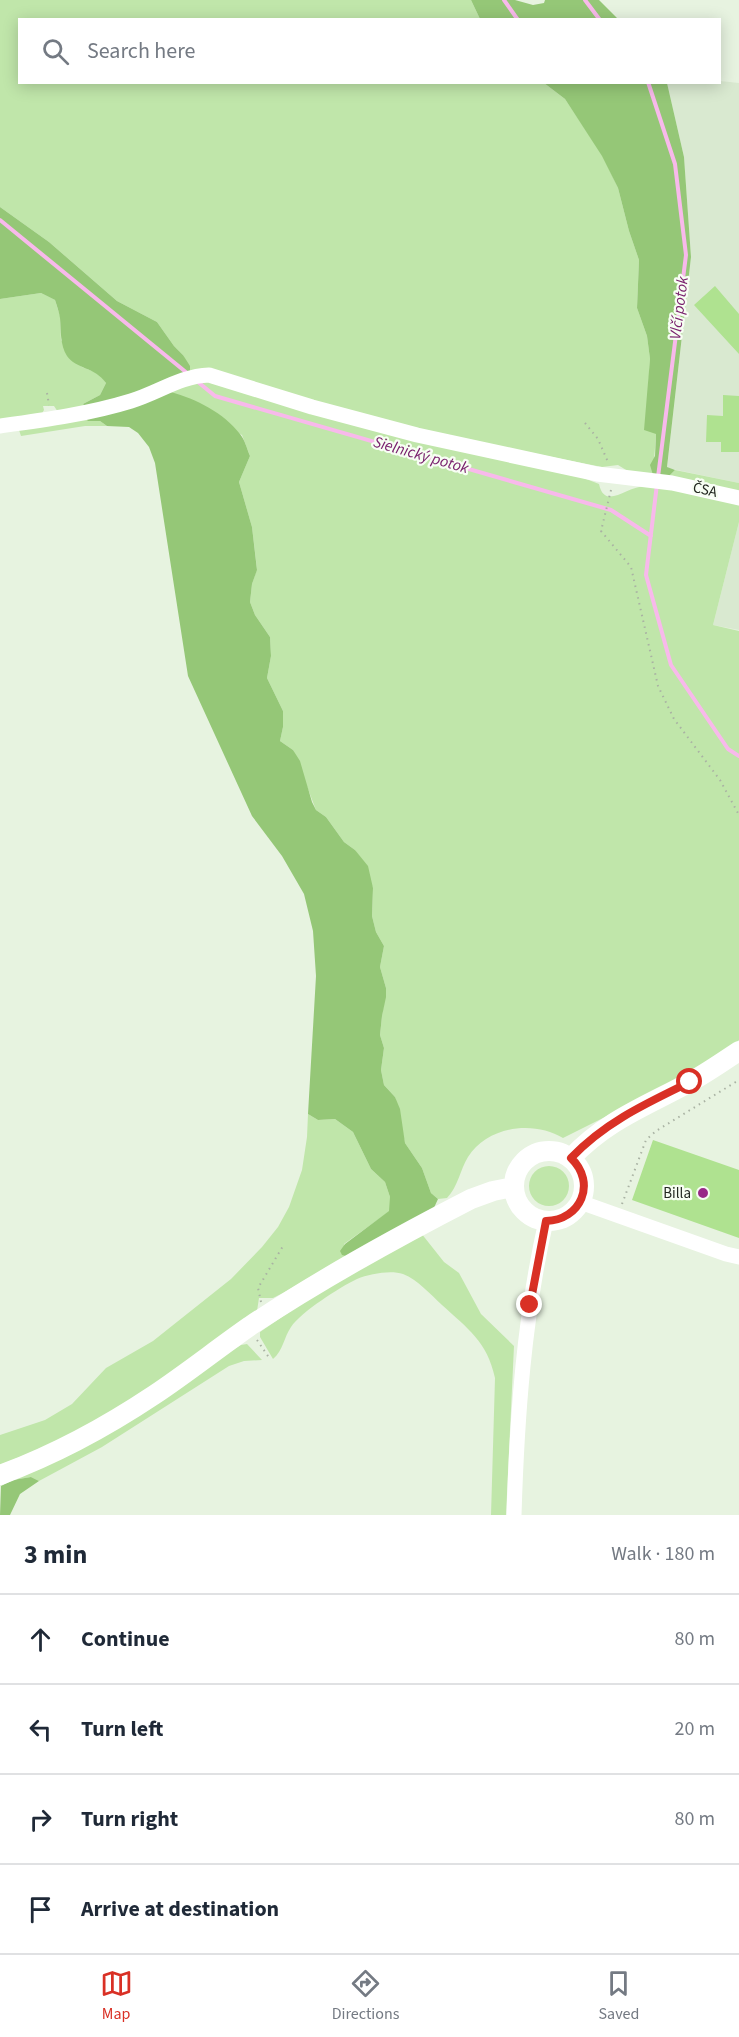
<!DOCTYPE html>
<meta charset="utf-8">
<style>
body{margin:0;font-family:"Source Sans 3",sans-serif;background:#f6f6f7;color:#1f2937}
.stop{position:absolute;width:18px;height:18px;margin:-14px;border:4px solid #d93025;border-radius:50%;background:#fff}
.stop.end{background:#d93025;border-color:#fff;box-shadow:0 2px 6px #0008}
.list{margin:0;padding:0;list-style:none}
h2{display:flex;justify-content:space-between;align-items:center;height:78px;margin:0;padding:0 24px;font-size:26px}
h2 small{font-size:20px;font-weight:400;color:#747a83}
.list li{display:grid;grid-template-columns:39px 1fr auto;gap:18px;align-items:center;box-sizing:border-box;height:90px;padding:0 24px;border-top:2px solid #e0e1e3}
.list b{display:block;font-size:22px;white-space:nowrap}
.list em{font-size:20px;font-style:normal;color:#747a83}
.icon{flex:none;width:33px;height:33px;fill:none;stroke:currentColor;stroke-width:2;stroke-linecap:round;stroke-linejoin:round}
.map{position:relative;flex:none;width:739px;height:1515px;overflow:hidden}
.search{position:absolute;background:#fff;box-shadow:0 3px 15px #0003;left:18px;right:18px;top:18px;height:66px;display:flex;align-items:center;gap:15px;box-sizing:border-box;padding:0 21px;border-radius:0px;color:#747a83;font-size:22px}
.sheet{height:438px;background:#fff}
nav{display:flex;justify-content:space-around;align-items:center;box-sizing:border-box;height:84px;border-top:2px solid #e0e1e3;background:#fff;font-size:16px;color:#747a83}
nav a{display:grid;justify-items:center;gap:3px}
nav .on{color:#d93025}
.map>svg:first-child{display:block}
.built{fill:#d9e9d0}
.green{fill:#c0e6aa}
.forest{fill:#95c777}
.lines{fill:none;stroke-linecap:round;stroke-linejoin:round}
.stream{stroke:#f8b9eb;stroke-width:4}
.building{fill:#afe290}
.path{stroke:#a9b2a3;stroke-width:2;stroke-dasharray:1.5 4.5;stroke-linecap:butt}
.minor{stroke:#fff;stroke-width:15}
.major{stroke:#fff;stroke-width:20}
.route{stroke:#d93025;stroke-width:8}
.poi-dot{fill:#982988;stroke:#f7fef3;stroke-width:2}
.labels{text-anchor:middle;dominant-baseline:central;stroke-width:4.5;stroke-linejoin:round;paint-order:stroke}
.street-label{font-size:15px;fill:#232821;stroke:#f7fef3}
.poi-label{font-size:15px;fill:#232821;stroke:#f7fef3;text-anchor:end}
.water-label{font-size:16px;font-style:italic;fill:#7a226e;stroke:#f7fef3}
</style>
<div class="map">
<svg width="739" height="1515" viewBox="0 0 739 1515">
<rect width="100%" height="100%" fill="#e7f3e0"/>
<!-- built -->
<path class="built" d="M 720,81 L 739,83 L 739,483 L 667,468 L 691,257 L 684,157 L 667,83 L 720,82 Z
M 739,522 L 739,630 L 713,625 Z"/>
<!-- green -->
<path class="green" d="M 0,0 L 471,0 L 480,19 L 20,20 L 20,82 L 544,83 L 565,99 L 603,156 L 618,188 L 629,231 L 639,260 L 637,308 L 647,336 L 650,359 L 648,393 L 656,434 L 653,475 L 631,473 L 618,465 L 602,467 L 416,430 L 190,372 L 183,355 L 174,346 L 157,322 L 117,301 L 49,242 L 0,207 Z
M 41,293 L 55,300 L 60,316 L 61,340 L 82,367 L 100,374 L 106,383 L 100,395 L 83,404 L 86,408 L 58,412 L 54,406 L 43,406 L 44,410 L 41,415 L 0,421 L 0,299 Z
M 197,379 L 581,477 L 599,484 C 605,511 626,486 646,486 C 671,486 713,499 739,505 L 739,522 L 713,625 L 739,631 L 739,1040 L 729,1049 L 669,1085 L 563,1138 C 534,1120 487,1126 468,1157 C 460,1170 458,1187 447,1198 L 438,1199 L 431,1193 L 422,1168 L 405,1143 L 395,1097 L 384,1085 L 381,1070 L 384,1048 L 380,1035 L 382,1016 L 386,988 L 380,967 L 384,946 L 376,932 L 372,916 L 373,888 L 355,850 L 344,842 L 326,817 L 316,810 L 293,750 L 280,741 L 283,727 L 283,711 L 267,678 L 271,656 L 270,637 L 255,615 L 250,602 L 252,584 L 257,569 L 252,527 L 239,482 L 250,456 L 242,435 L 171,392 Z
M 86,417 L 100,421 L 107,426 L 85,426 L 21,436 L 19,430 Z
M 675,470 L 739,483 L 739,495 L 669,476 Z
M 308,1114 L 318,1120 L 335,1119 L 353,1132 L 371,1169 L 385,1182 L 390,1197 L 390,1211 L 344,1244 L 346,1256 L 285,1292 L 273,1298 L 259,1298 L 257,1311 C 202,1351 148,1392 89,1425 C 60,1441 30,1453 0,1465 L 0,1435 L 45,1420 L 72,1404 L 106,1368 L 153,1341 L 231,1279 L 262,1247 L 278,1227 L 289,1207 L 302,1170 L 307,1137 Z
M529 1186a20 20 0 1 1 40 0a20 20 0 1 1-40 0Z
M 421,1233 L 444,1262 L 459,1273 L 481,1314 L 514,1346 L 506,1515 L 491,1515 L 495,1378 C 487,1341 468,1329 442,1305 C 430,1294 418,1280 403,1274 C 390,1270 370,1274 357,1279 C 340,1287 301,1312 291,1327 C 284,1337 283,1351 273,1359 L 260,1337 L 260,1332 L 301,1304 Z
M 247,1344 L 262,1360 L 244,1361 L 229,1366 L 102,1447 L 39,1481 L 31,1477 L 13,1480 L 241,1345 Z"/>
<!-- forest -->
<path class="forest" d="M 471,0 L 515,0 L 533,5 L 544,3 L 545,0 L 599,0 L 618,19 L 480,19 Z
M 544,83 L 667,83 L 684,157 L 691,257 L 667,467 L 675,470 L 669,476 L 653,475 L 650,465 L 655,456 L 656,434 L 644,430 L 650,359 L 647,336 L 637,308 L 639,260 L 629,231 L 618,188 L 602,156 L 565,99 Z
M 0,207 L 49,242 L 117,301 L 157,322 L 174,346 L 183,355 L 190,366 L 190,372 L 140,395 L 86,408 L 83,404 L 100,395 L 106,383 C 95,367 76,369 67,356 C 60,345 61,331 60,318 C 59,312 57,306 55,300 L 41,293 L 0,299 Z
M 171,392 C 196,399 224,413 240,434 C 245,440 247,449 250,456 L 239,482 L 252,527 L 257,570 L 252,584 L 250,602 L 255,615 L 270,637 L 271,656 L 267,678 L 283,711 L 283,727 L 280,741 L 293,750 L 300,761 L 312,802 L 316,810 L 326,817 L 344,842 L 355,850 L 368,866 L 373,888 L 372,916 L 376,932 L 384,946 L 380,967 L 386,988 L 386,997 L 382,1016 L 380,1035 L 384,1048 L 381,1070 L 384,1085 L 395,1097 L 400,1109 L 405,1143 L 422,1168 L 431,1193 L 438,1199 L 433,1210 L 346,1256 L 342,1255 L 340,1251 L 345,1244 L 389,1211 L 390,1197 L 385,1182 L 371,1169 L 353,1132 L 335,1119 L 318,1120 L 308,1114 L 316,976 L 313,931 L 304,894 L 282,856 L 252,816 L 188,676 L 155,463 L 149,447 L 138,433 L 129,427 L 107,426 L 100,421 L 88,421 L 86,419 Z
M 31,1477 L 39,1481 L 20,1494 L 10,1515 L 0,1515 L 1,1486 L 13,1480 Z"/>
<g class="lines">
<!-- stream -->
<path class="stream" d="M 504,0 L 518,20
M 585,0 L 600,20
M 648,82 L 675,164 L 686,255 L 658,477
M 0,220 L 187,373
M 198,382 L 215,396 L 611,510 L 651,536
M 657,484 L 646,575 L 671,665 L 728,749 L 739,756"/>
</g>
<!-- building -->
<path class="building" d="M 715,286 L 739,314 L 739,354 L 694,305 Z
M 723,395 L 739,396 L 739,452 L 721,452 L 721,442 L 706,442 L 707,415 L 723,416 Z
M 653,1140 L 739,1170 L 739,1238 L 632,1200 Z"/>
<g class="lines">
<!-- path -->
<path class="path" d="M 47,393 L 49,405
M 585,423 L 598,439 L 608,462
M 611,490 L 601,531 L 631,567 L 658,686 L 674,719 L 720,780 L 739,815
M 622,1204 L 646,1140 L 656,1131 L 739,1080
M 261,1302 L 258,1288 L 283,1246
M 257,1340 L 270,1359"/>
<!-- minor -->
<path class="minor" d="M 0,426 C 44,420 89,414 131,401 C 158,393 180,376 209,375 L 312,407 L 417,435 L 597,474 L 672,483 L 739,498
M 580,1202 L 726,1254 L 739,1257
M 514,1515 C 517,1416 524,1318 546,1221"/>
<!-- major -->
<path class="major" d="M514 1186a35 35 0 1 1 70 0a35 35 0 1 1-70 0Z
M 571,1158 C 608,1119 647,1106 692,1081 C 708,1072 724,1061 739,1051
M 0,1475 C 54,1455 106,1427 154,1395 C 187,1373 217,1349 250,1326 C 321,1279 395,1238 471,1199 L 493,1191 L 513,1187"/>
</g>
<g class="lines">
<!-- route -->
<path class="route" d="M 530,1305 L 546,1221 C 581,1220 597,1183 571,1158 C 605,1122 647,1103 690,1082"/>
</g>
<!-- markers -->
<circle class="poi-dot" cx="703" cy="1193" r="6"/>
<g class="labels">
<!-- street labels -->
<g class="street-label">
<text transform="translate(705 490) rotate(12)">ČSA</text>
</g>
<!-- poi labels -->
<g class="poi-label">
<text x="691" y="1193">Billa</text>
</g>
<!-- water labels -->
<g class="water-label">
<text transform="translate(679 308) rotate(-83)">Vlčí potok</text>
<text transform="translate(421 455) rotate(16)">Sielnický potok</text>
</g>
</g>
</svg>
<div class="stop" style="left:690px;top:1082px"></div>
<div class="stop end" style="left:530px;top:1305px"></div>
<div class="search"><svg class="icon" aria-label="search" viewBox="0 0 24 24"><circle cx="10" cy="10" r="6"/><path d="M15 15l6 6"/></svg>Search here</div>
</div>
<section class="sheet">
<h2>3 min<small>Walk · 180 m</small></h2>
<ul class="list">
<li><svg class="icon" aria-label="ahead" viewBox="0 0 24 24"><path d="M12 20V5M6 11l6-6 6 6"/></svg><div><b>Continue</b></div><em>80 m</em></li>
<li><svg class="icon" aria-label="left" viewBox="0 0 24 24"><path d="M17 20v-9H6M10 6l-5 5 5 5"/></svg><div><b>Turn left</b></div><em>20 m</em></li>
<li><svg class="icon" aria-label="right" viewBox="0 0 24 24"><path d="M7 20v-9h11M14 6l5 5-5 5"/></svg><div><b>Turn right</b></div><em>80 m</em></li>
<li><svg class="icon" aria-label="arrive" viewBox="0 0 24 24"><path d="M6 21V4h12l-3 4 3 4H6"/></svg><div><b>Arrive at destination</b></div></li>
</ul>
</section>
<nav>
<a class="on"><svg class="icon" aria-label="map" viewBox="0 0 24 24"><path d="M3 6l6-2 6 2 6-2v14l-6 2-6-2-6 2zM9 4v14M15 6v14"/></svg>Map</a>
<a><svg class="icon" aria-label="directions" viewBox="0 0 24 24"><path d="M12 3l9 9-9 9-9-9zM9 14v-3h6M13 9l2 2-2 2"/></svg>Directions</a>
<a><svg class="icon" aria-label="saved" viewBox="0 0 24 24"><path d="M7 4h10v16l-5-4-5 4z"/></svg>Saved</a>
</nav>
